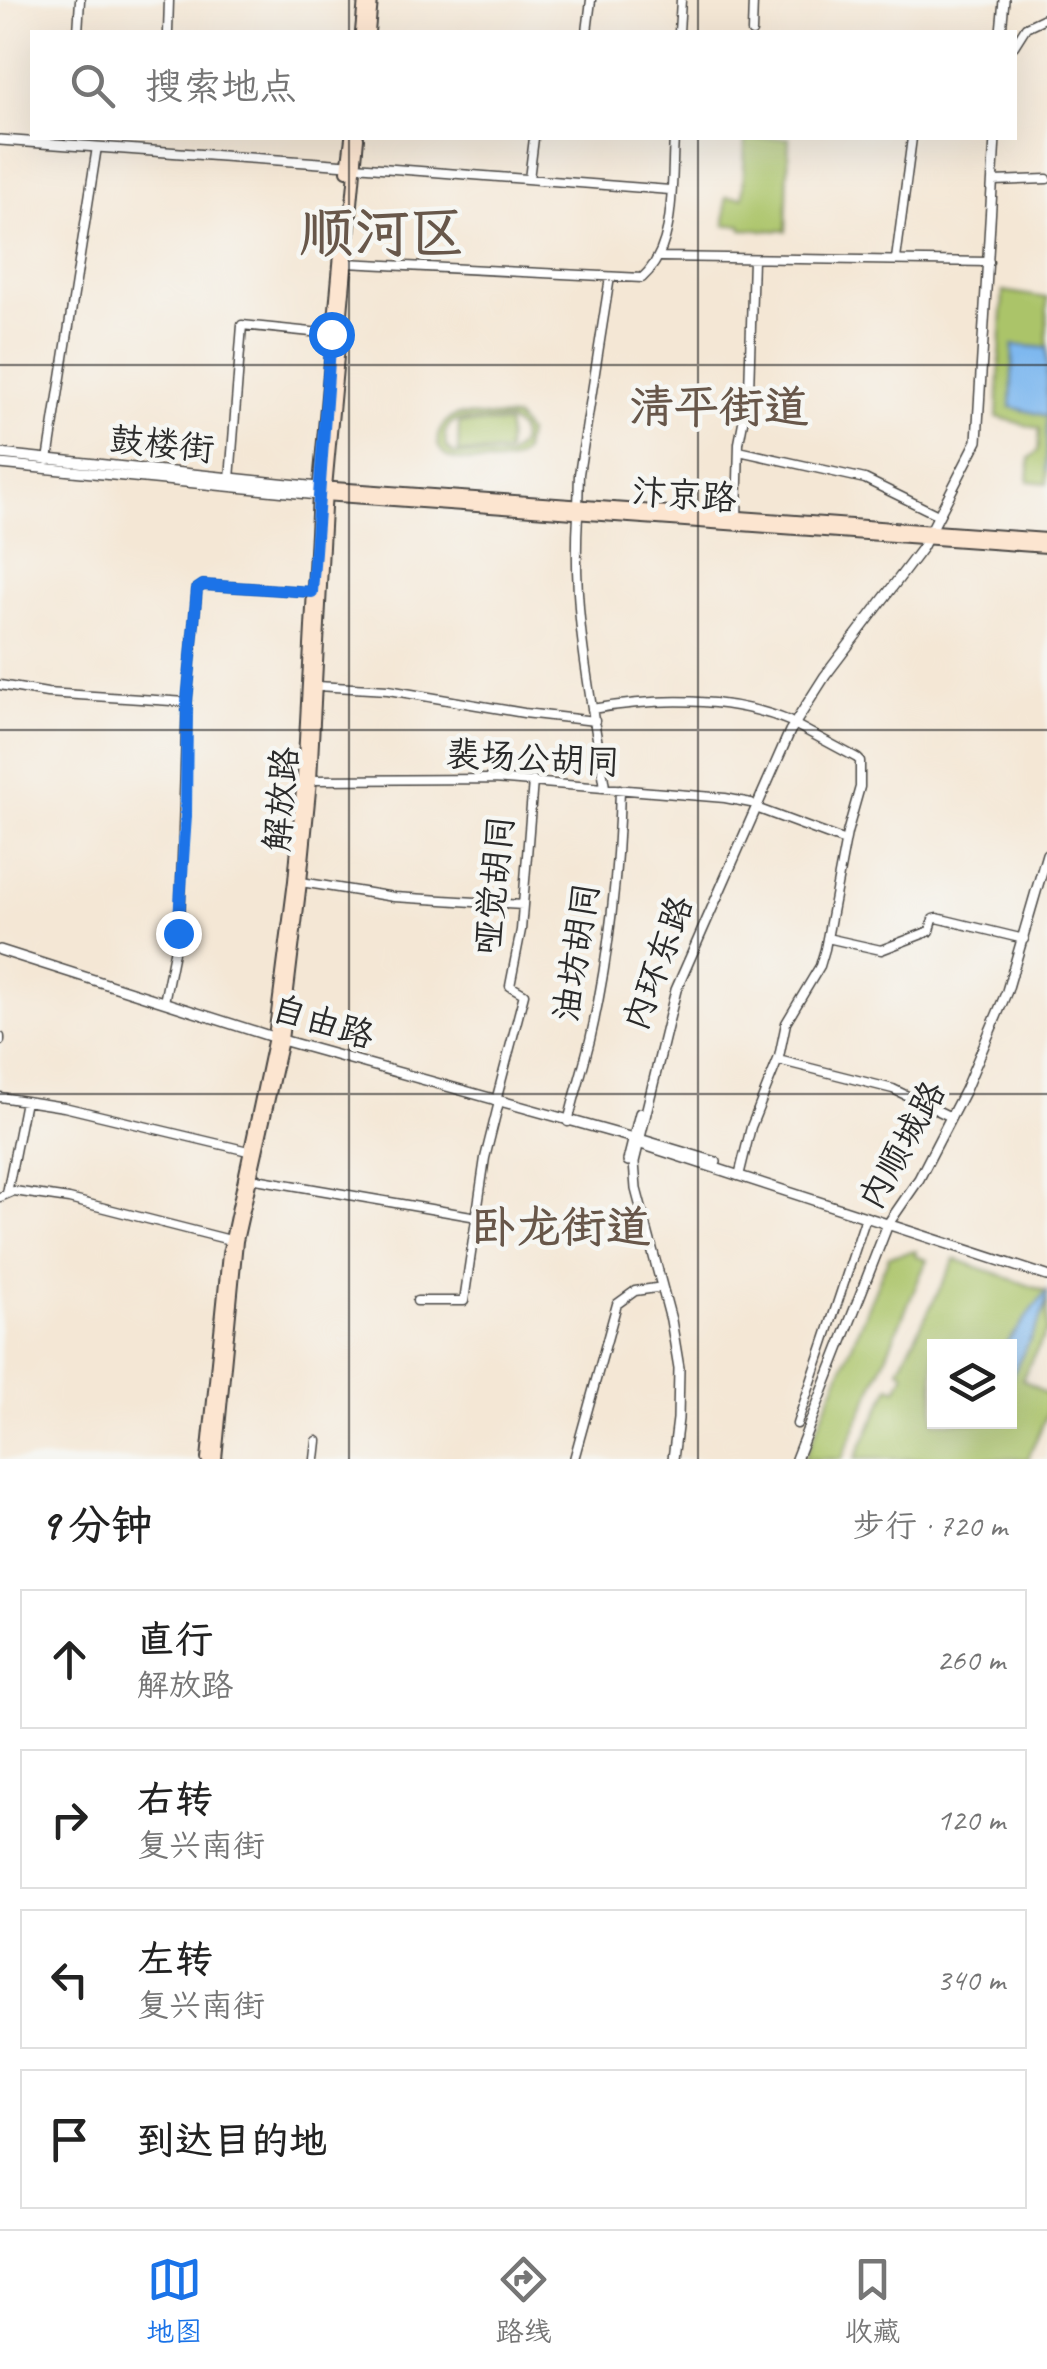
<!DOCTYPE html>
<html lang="zh">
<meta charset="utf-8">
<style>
body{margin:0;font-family:Caveat,"LXGW WenKai TC",sans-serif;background:#f2f2f2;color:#222}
.controls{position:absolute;right:30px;bottom:30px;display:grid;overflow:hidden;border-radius:0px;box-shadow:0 10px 40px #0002}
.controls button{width:90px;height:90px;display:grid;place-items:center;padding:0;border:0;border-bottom:2px solid #e0e0e0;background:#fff;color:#222;font:50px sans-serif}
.stop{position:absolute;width:30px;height:30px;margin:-22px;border:8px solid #1a73e8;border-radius:50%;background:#fff}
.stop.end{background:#1a73e8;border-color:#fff;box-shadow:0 2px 10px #0008}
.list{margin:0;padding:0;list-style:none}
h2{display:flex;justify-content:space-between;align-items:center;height:130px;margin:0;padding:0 40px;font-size:42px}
h2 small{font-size:32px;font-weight:400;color:#767676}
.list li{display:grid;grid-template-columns:65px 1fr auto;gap:30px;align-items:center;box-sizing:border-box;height:140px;margin:0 20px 20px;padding:0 20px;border:2px solid #e0e0e0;border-radius:0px}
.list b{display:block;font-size:38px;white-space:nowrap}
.list p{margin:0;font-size:32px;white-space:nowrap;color:#767676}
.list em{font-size:32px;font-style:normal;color:#767676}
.icon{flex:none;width:55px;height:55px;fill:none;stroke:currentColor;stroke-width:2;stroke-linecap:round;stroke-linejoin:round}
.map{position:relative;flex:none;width:1047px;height:1459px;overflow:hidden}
.search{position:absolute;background:#fff;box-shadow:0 10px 40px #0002;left:30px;right:30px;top:30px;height:110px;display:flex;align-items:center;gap:25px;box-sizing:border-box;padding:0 35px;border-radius:0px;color:#767676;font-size:38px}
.sheet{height:770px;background:#fff}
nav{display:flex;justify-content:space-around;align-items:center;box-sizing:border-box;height:140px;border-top:2px solid #e0e0e0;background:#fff;font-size:28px;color:#767676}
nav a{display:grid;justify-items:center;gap:5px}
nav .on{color:#1a73e8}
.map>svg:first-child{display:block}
.green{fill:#abc469;stroke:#6b784a;stroke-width:2.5;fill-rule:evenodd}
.water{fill:#7eb8ef;stroke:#54728d;stroke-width:2.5}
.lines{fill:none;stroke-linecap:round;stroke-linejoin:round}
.minor-casing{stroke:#494744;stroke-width:11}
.tertiary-casing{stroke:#494744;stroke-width:12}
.secondary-casing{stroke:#494744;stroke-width:14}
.minor{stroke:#fff;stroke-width:8}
.tertiary{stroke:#fff;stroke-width:9}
.secondary{stroke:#fce5d0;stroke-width:10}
.route{stroke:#1a73e8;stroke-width:12}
.grid{fill:none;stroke:#2b2b2b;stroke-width:2.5;stroke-opacity:0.55}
.labels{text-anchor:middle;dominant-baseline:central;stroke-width:9;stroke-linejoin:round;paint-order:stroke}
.street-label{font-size:35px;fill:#2b2b2b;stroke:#f6f6f2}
.district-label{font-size:45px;font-weight:bold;fill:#68574a;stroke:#f6f6f2}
.town-label{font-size:55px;font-weight:bold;fill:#68574a;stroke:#f6f6f2}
</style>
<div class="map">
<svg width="1047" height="1459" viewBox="0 0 1047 1459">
<rect width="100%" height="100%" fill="#f6f6f2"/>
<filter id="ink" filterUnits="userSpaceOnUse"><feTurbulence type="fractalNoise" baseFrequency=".01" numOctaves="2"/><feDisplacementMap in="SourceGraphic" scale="20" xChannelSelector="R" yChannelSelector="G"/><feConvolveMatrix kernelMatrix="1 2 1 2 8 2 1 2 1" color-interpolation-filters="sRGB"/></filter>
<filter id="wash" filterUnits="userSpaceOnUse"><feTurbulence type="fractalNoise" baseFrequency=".0048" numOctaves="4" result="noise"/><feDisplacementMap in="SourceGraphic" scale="40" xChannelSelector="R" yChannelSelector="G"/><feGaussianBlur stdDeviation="2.25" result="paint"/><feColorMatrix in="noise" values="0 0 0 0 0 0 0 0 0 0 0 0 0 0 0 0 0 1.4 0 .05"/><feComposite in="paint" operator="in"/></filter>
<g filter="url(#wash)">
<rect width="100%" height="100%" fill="#f4e7d5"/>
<!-- green -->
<path class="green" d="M 745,138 L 789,138 L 786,231 L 742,229 L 741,225 L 725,225 L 726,197 L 743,197 Z
M 1003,291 L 1047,298 L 1047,483 L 1028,481 L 1030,458 L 1038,451 L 1040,429 L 997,417 Z
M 458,415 L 516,418 L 527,433 L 524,451 C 520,456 518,459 512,461 C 502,464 457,462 448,457 C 428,444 440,420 458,415 ZM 459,420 L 509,421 L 520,430 L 521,444 L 508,457 L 454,454 L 446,447 L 445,433 L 450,424 Z
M 459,423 L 508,424 L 507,453 L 458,452 Z
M 916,1251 L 915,1256 L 927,1260 L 842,1459 L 804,1459 L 889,1256 Z
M 955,1259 L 1047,1292 L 1047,1331 L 1022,1379 L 1047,1394 L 1047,1414 L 1028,1459 L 855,1459 L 890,1386 L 897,1389 L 905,1373 L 899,1369 ZM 934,1346 L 1010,1346 L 1010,1422 L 934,1422 Z"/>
<!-- water -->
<path class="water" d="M 1013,345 L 1047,348 L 1047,471 L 1047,416 L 1011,407 Z
M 1047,1291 C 1047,1322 1017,1352 1010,1387 L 1010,1346 L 1004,1346 Z"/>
</g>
<g filter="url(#ink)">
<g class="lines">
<!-- minor casing -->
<g class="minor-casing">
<path id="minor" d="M 78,32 L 80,0
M 168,32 L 169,0
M 587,32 L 591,0
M 679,32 L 681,0
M 752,32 L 753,0
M 1014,46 L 1026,27 L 1047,17
M 355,166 L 670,190
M 529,179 L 534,138
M 993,181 L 1047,179
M 661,257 L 989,262
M 896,259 L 912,138
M 346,263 L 642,278 C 677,247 671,182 674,138
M 739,451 L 865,479 L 938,515
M 48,460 L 97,147
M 230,479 L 242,325 L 331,334
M 578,507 L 579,474 L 610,277
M 578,515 C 572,613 590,692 605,787
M 737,518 L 739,443 L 749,391 L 753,259
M 0,685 L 47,693 L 187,702
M 316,686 L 388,690 L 524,713 L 595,721
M 592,709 C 655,698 729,696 789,721
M 311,780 L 494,779 L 725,798 L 751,803
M 756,808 L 845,841
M 301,882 L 394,897 L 523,905
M 827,938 L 881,950 L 930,931 L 933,919 L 937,918 L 1024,939
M 164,1002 L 180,922 L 187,702 L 197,589 L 203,585 L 312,592
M 0,1037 L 0,1041
M 778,1060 L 893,1089 L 951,1117
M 0,1097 L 64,1107 L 248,1151
M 496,1101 L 524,994 L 510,986 L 521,930 L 533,781
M 568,1122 C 575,1094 583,1068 590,1040 C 609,958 618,873 620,789
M 739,1176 L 751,1127 L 779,1057 L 786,1023 L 820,966 L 825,949 L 847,833 L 860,787 L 860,761 L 857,758 L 794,724
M 250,1178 L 477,1217
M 7,1193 L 25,1101
M 0,1197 L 14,1191 L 69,1199 L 230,1240
M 417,1301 L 464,1301 L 485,1158 L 499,1102
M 797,1424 L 866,1217
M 315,1459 L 317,1441
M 574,1459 L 617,1304 L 635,1291 L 656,1288"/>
</g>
<!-- tertiary casing -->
<g class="tertiary-casing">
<path id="tertiary" d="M 1001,32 L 1004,0
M 0,140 L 348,165
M 0,454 L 318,487
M 0,464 L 318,495
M 0,950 L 282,1040 L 633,1138 L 638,1143 L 1047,1276
M 636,1138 L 716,1162
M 628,1161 L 640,1113
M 673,1459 L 678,1419 L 679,1368 L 671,1320 L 636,1189 L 634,1162 L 676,990 L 790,731 L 825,676 L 922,548 L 977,441 L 995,138
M 796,1459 L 888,1224 L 919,1179 L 965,1090 L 1007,991 L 1047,854"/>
</g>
<!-- secondary casing -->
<g class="secondary-casing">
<path id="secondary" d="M 361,32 L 364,0
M 369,32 L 372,0
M 347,171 L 351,138
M 320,487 L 1047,539
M 324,495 L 1047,547
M 207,1459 L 228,1254 L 274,1037 L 294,881 L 303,778 L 318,495 L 341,243
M 216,1459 L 237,1241 L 282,1040 L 301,882 L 311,780 L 326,488 L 358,138"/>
</g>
<!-- minor -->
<use href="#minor" class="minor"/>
<!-- tertiary -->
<use href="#tertiary" class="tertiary"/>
<!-- secondary -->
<use href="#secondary" class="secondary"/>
</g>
</g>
<g class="lines" filter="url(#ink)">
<!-- route -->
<path class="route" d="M 178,933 L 186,816 L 187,702 L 197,589 L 203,585 L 312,592 L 331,334"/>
</g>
<!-- grid -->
<path class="grid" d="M 349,0 L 349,32M 698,0 L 698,32M 349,138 L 349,1459M 698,138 L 698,1459M 0,365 L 1047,365M 0,730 L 1047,730M 0,1094 L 1047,1094"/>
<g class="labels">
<!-- street labels -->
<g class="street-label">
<text transform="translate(162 444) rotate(6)">鼓楼街</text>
<text transform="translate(684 495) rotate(4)">汴京路</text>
<text transform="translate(533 758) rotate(3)">裴场公胡同</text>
<text transform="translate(281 799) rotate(-85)">解放路</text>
<text transform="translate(494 885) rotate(-84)">哑觉胡同</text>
<text transform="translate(576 952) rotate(-81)">油坊胡同</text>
<text transform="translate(658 963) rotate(-70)">内环东路</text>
<text transform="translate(323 1022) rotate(17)">自由路</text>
<text transform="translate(902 1145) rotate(-61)">内顺城路</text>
</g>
<!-- district labels -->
<g class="district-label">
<text x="719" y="407">清平街道</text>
<text x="561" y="1227">卧龙街道</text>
</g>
<!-- town labels -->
<g class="town-label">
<text x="382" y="233">顺河区</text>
</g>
</g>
</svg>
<div class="controls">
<button><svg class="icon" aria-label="layers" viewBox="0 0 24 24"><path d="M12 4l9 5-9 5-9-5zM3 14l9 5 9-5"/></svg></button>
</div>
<div class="stop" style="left:331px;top:334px"></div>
<div class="stop end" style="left:178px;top:933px"></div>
<div class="search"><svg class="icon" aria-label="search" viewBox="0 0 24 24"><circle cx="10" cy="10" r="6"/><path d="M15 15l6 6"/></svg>搜索地点</div>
</div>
<section class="sheet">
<h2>9 分钟<small>步行 · 720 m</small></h2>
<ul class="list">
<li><svg class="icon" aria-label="ahead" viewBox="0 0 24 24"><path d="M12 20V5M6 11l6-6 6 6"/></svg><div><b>直行</b><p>解放路</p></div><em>260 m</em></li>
<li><svg class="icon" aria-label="right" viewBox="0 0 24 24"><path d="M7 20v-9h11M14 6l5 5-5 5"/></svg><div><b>右转</b><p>复兴南街</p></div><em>120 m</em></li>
<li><svg class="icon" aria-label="left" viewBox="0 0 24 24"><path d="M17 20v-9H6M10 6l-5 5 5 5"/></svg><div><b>左转</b><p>复兴南街</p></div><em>340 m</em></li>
<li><svg class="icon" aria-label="arrive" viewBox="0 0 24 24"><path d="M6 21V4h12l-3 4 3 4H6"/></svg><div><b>到达目的地</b></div></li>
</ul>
</section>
<nav>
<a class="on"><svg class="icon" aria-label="map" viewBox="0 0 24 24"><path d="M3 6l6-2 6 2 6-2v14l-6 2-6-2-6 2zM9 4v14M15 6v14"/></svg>地图</a>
<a><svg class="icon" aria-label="directions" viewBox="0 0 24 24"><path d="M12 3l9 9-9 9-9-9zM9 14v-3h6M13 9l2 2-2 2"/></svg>路线</a>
<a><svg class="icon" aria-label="saved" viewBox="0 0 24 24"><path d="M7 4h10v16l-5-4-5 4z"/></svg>收藏</a>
</nav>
